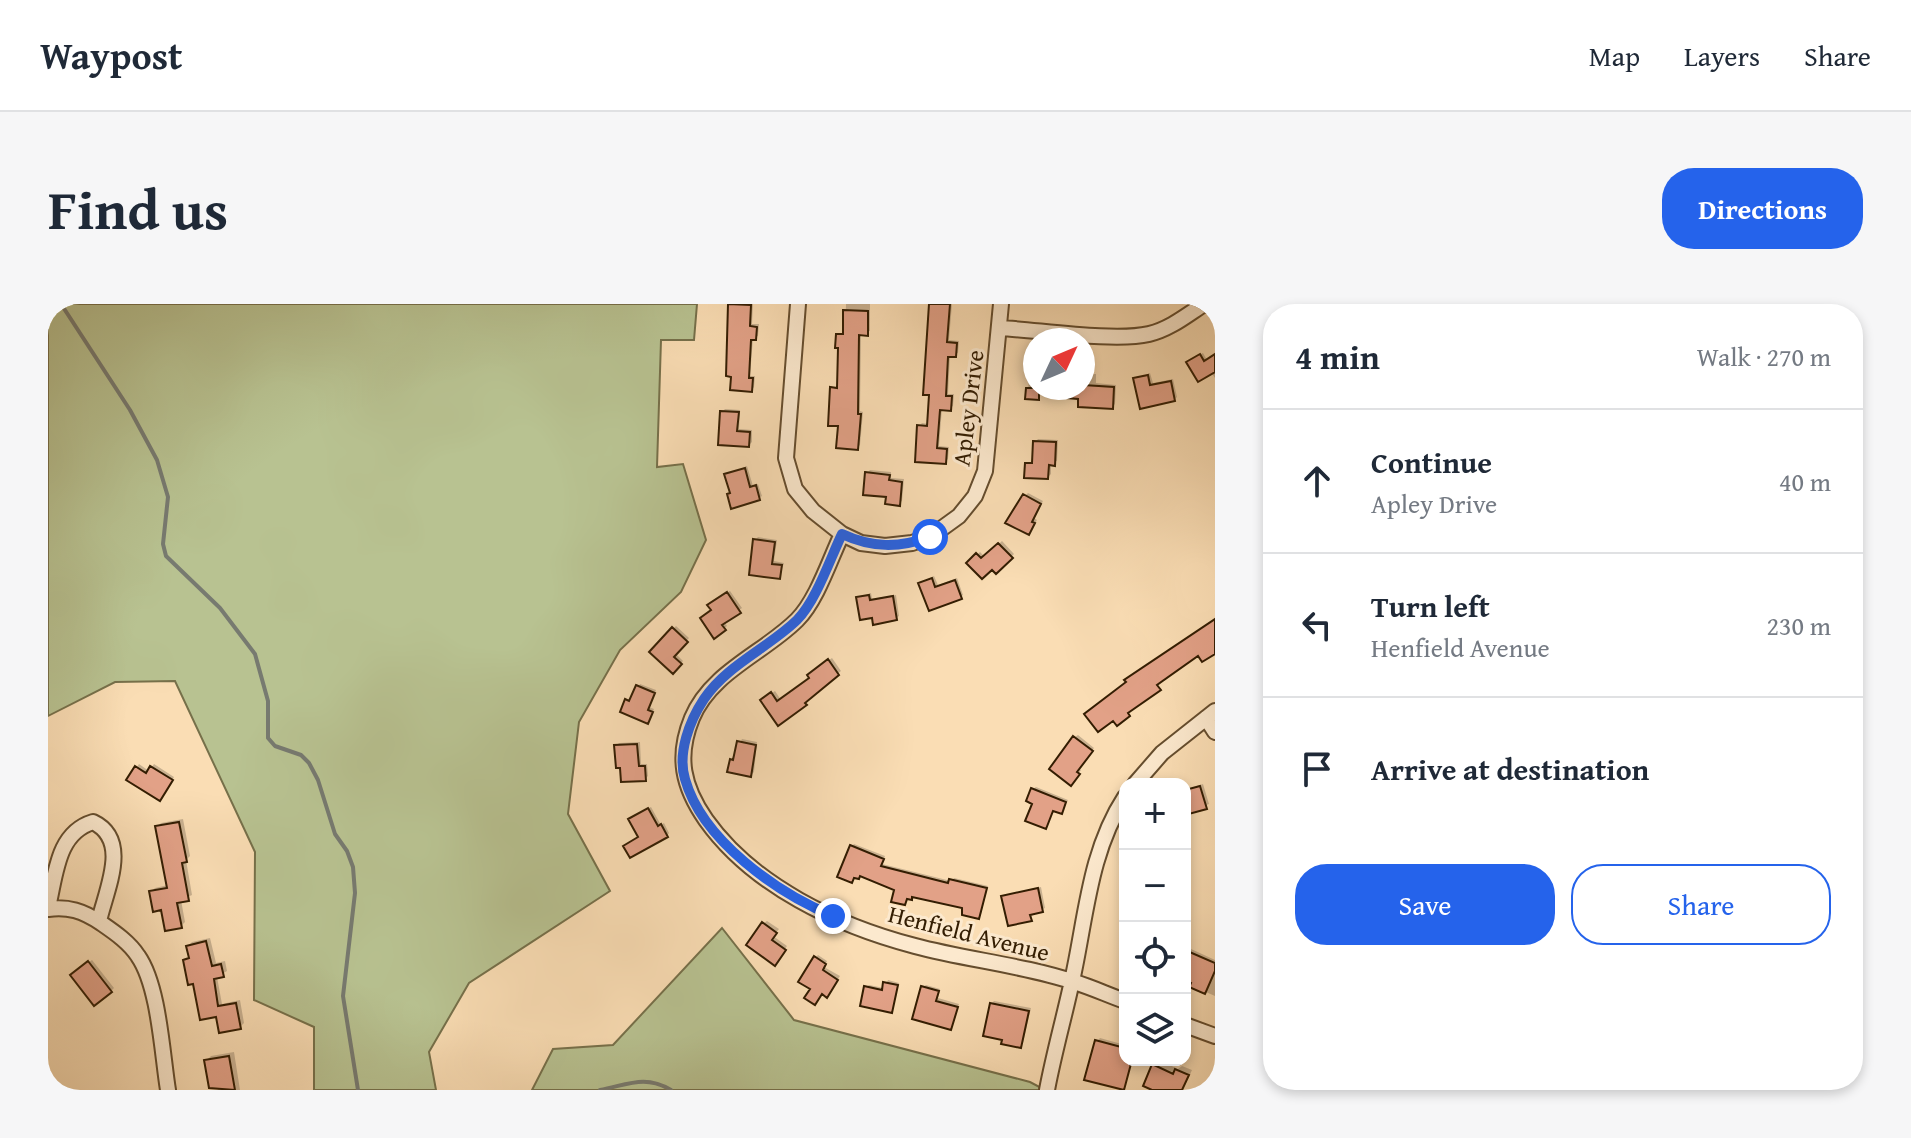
<!DOCTYPE html>
<meta charset="utf-8">
<style>
body{margin:0;font-family:"Gentium Book Plus",serif;background:#f6f6f7;color:#1f2937}
.controls{position:absolute;right:24px;bottom:24px;display:grid;overflow:hidden;border-radius:16px;box-shadow:0 4px 12px #0003}
.controls button{width:72px;height:72px;display:grid;place-items:center;padding:0;border:0;border-bottom:2px solid #e0e1e3;background:#fff;color:#1f2937;font:40px sans-serif}
.compass{position:absolute;left:975px;top:24px;width:72px;height:72px;border-radius:50%;background:#fff;box-shadow:0 4px 12px #0003;rotate:46deg}
.stop{position:absolute;width:24px;height:24px;margin:-18px;border:6px solid #2563eb;border-radius:50%;background:#fff}
.stop.end{background:#2563eb;border-color:#fff;box-shadow:0 2px 8px #0008}
.list{margin:0;padding:0;list-style:none}
h2{display:flex;justify-content:space-between;align-items:center;height:104px;margin:0;padding:0 32px;font-size:34px}
h2 small{font-size:26px;font-weight:400;color:#747a83}
.list li{display:grid;grid-template-columns:52px 1fr auto;gap:24px;align-items:center;box-sizing:border-box;height:144px;padding:0 32px;border-top:2px solid #e0e1e3}
.list b{display:block;font-size:30px;white-space:nowrap}
.list p{margin:0;font-size:26px;white-space:nowrap;color:#747a83}
.list em{font-size:26px;font-style:normal;color:#747a83}
.actions{display:flex;gap:16px;padding:24px 32px}
.actions a{flex:1;padding:18px 0;border:2px solid #2563eb;border-radius:32px;text-align:center;font-size:28px;color:#2563eb}
.actions .main{background:#2563eb;color:#fff}
.icon{flex:none;width:44px;height:44px;fill:none;stroke:currentColor;stroke-width:2;stroke-linecap:round;stroke-linejoin:round}
.map{position:relative;flex:none;width:1167px;height:786px;overflow:hidden;border-radius:32px}
header{display:flex;align-items:center;gap:48px;box-sizing:border-box;height:112px;padding:0 40px;background:#fff;border-bottom:2px solid #e0e1e3}
header strong{font-size:38px}
nav{display:flex;gap:44px;margin-inline-start:auto;font-size:28px}
.intro{display:flex;align-items:center;justify-content:space-between;box-sizing:border-box;height:192px;padding:0 48px}
h1{margin:0;font-size:56px}
.button{padding:20px 36px;border-radius:32px;background:#2563eb;color:#fff;font-size:28px;font-weight:700}
main{display:flex;gap:48px;padding:0 48px}
aside{flex:1;background:#fff;border-radius:32px;box-shadow:0 4px 12px #0003}
.map>svg:first-child{display:block}
.green{fill:#b8c291;stroke:#76704a;stroke-width:2}
.shadow{fill:#0003}
.lines{fill:none;stroke-linecap:round;stroke-linejoin:round}
.stream{stroke:#777a70;stroke-width:4}
.building{fill:#e2a187;stroke:#331d02;stroke-width:2}
.street-casing{stroke:#654d2e;stroke-width:18}
.street{stroke:#fce9ce;stroke-width:14}
.route{stroke:#2563eb;stroke-width:10}
.labels{text-anchor:middle;dominant-baseline:central;stroke-width:6;stroke-linejoin:round;paint-order:stroke}
.street-label{font-size:24px;fill:#331d02;stroke:#fce9ce}
</style>
<header>
<strong>Waypost</strong>
<nav><a>Map</a><a>Layers</a><a>Share</a></nav>
</header>
<div class="intro"><h1>Find us</h1><a class="button">Directions</a></div>
<main>
<div class="map">
<svg width="1167" height="786" viewBox="0 0 1167 786">
<rect width="100%" height="100%" fill="#faddb4"/>
<filter id="stains"><feTurbulence type="fractalNoise" baseFrequency=".0025" numOctaves="4"/><feColorMatrix values="0 0 0 0 .2 0 0 0 0 .09 0 0 0 0 .02 0 0 0 .5 -.17"/></filter>
<radialGradient id="worn" r=".72"><stop offset=".6" stop-color="#630" stop-opacity="0"/><stop offset="1" stop-color="#630" stop-opacity=".3"/></radialGradient>
<!-- green -->
<path class="green" d="M 0,0 L 649,0 L 646,36 L 613,36 L 609,163 L 635,160 L 658,236 L 633,288 L 572,346 L 531,418 L 520,510 L 562,587 L 421,679 L 381,748 L 388,786 L 266,786 L 266,723 L 206,696 L 207,548 L 127,377 L 67,378 L 0,412 Z
M 674,624 L 746,716 L 982,778 L 997,786 L 484,786 L 505,745 L 565,741 Z"/>
<!-- shadow -->
<path class="shadow" d="M 682,0 L 705,0 L 704,20 L 711,20 L 710,32 L 705,34 L 702,72 L 707,72 L 706,83 L 704,86 L 679,32 Z
M 798,0 L 822,0 L 822,27 L 813,29 L 812,107 L 815,108 L 812,141 L 809,144 L 792,121 L 784,84 L 791,82 L 793,42 L 790,30 L 797,28 Z
M 886,0 L 904,0 L 901,36 L 911,37 L 910,49 L 902,51 L 900,90 L 906,90 L 905,102 L 902,104 L 894,104 L 891,142 L 901,143 L 900,155 L 897,158 L 871,122 L 874,119 L 881,120 Z
M 1155,49 L 1159,56 L 1167,51 L 1167,74 L 1163,68 L 1143,55 Z
M 984,63 L 987,64 L 987,84 L 1035,84 L 1035,70 L 1048,70 L 1048,79 L 1068,81 L 1067,100 L 1064,103 L 1032,93 L 993,90 L 990,94 L 980,93 L 981,66 Z
M 1102,69 L 1105,79 L 1125,75 L 1129,93 L 1126,96 L 1088,75 Z
M 677,105 L 692,106 L 691,125 L 704,126 L 704,138 L 701,141 L 672,139 L 674,108 Z
M 990,135 L 1010,136 L 1009,157 L 1003,159 L 1003,170 L 1000,173 L 979,160 L 986,157 L 987,138 Z
M 699,162 L 705,182 L 710,180 L 714,192 L 711,194 L 684,188 L 679,171 Z
M 822,166 L 843,168 L 843,174 L 856,175 L 854,197 L 851,199 L 819,169 Z
M 980,189 L 995,197 L 986,214 L 989,216 L 981,229 L 977,192 Z
M 710,233 L 729,236 L 726,257 L 736,259 L 731,273 L 707,236 Z
M 954,237 L 966,250 L 948,267 L 944,263 L 921,259 L 932,248 L 937,253 Z
M 886,272 L 890,281 L 909,274 L 915,291 L 912,293 L 873,279 Z
M 682,287 L 694,304 L 676,317 L 679,322 L 667,332 L 665,298 Z
M 823,289 L 824,295 L 848,291 L 851,312 L 848,314 L 826,312 L 810,294 Z
M 628,322 L 641,334 L 627,349 L 635,357 L 625,367 L 604,348 Z
M 784,354 L 793,367 L 759,395 L 758,400 L 731,419 L 717,394 L 727,387 L 733,396 L 763,374 L 764,368 Z
M 592,380 L 608,386 L 601,403 L 606,405 L 602,415 L 579,396 L 585,395 Z
M 1030,431 L 1046,444 L 1030,464 L 1033,466 L 1026,476 L 1027,433 Z
M 694,435 L 709,438 L 706,468 L 703,471 L 683,456 Z
M 592,438 L 593,460 L 599,460 L 600,472 L 597,475 L 568,442 L 571,439 Z
M 91,460 L 101,467 L 106,460 L 126,473 L 115,492 L 89,463 Z
M 1155,480 L 1161,500 L 1137,509 L 1137,486 Z
M 988,483 L 1020,496 L 1013,508 L 1006,505 L 998,523 L 987,498 L 985,485 Z
M 603,503 L 613,521 L 616,519 L 621,529 L 619,532 L 592,533 L 585,512 Z
M 135,515 L 142,552 L 138,556 L 144,591 L 133,596 L 137,618 L 133,622 L 103,588 L 107,584 L 120,581 L 109,523 L 113,519 Z
M 806,540 L 837,552 L 834,560 L 903,577 L 906,574 L 940,582 L 933,610 L 931,613 L 916,603 L 865,591 L 860,593 L 857,599 L 848,584 L 813,570 L 804,576 L 803,543 Z
M 993,583 L 997,604 L 985,609 L 983,615 L 955,593 Z
M 719,617 L 731,625 L 725,632 L 739,642 L 729,657 L 716,619 Z
M 162,634 L 168,659 L 177,657 L 179,667 L 169,673 L 174,700 L 192,696 L 196,719 L 192,723 L 170,711 L 147,678 L 137,657 L 141,653 L 140,642 L 144,638 Z
M 1143,645 L 1167,656 L 1167,692 L 1144,682 L 1146,678 L 1137,669 L 1137,656 Z
M 770,651 L 779,657 L 776,663 L 792,672 L 782,688 L 765,684 L 767,654 Z
M 44,656 L 66,684 L 63,687 L 27,668 Z
M 840,676 L 851,679 L 843,707 L 818,683 L 821,681 L 836,684 Z
M 878,681 L 892,685 L 890,694 L 911,700 L 903,724 L 875,683 Z
M 946,697 L 983,704 L 975,739 L 973,742 L 956,734 L 943,700 Z
M 1052,734 L 1077,741 L 1077,756 L 1085,756 L 1075,784 L 1049,737 Z
M 186,748 L 192,786 L 170,786 L 158,757 L 163,752 Z
M 1111,756 L 1130,765 L 1134,762 L 1144,766 L 1135,786 L 1109,786 L 1106,761 Z
M 1161,779 L 1167,780 L 1167,786 L 1157,786 Z"/>
<g class="lines">
<!-- stream -->
<path class="stream" d="M 13,0 L 82,106 L 109,156 L 120,193 L 115,240 L 118,252 L 172,304 L 207,350 L 220,397 L 220,434 L 227,442 L 253,451 L 261,459 L 270,476 L 287,530 L 299,547 L 305,563 L 307,589 L 295,692 L 310,786
M 552,786 C 579,781 597,770 623,786"/>
</g>
<!-- building -->
<path class="building" d="M 680,0 L 703,1 L 702,22 L 709,23 L 708,36 L 703,36 L 701,74 L 705,74 L 704,88 L 682,86 L 683,73 L 678,72 Z
M 881,0 L 902,0 L 899,38 L 909,39 L 908,53 L 900,53 L 898,92 L 904,92 L 903,107 L 892,106 L 889,144 L 899,145 L 898,160 L 867,158 L 869,121 L 879,122 L 881,91 L 875,91 Z
M 795,6 L 820,7 L 820,32 L 811,31 L 810,110 L 813,110 L 810,146 L 788,144 L 790,122 L 780,122 L 782,83 L 789,84 L 790,44 L 787,44 L 788,30 L 795,30 Z
M 1152,50 L 1156,57 L 1167,50 L 1167,68 L 1150,78 L 1138,58 Z
M 1100,71 L 1102,81 L 1123,77 L 1127,97 L 1092,105 L 1085,74 Z
M 1035,81 L 1066,83 L 1065,105 L 1030,103 L 1030,95 L 1007,93 L 1007,84 L 1035,84 Z
M 978,84 L 991,84 L 991,96 L 977,95 Z
M 672,107 L 691,108 L 689,127 L 702,128 L 701,143 L 670,141 Z
M 985,137 L 1008,138 L 1007,162 L 1001,161 L 1000,175 L 976,174 L 977,159 L 984,159 Z
M 697,164 L 702,183 L 708,181 L 712,196 L 683,205 L 679,190 L 682,189 L 676,170 Z
M 817,168 L 842,171 L 841,176 L 854,178 L 852,202 L 837,200 L 838,193 L 815,191 Z
M 975,190 L 993,200 L 984,218 L 987,219 L 981,231 L 957,219 Z
M 705,235 L 727,238 L 724,260 L 734,261 L 732,275 L 701,271 Z
M 950,239 L 965,254 L 948,270 L 944,266 L 934,275 L 918,259 L 928,249 L 933,254 Z
M 884,274 L 887,283 L 907,276 L 914,295 L 881,307 L 870,279 Z
M 679,288 L 693,309 L 674,321 L 678,326 L 666,335 L 652,314 L 663,306 L 659,301 Z
M 821,291 L 822,296 L 845,292 L 849,316 L 825,321 L 824,314 L 812,316 L 808,293 Z
M 1167,315 L 1167,350 L 1154,358 L 1150,352 L 1109,381 L 1113,386 L 1080,409 L 1082,412 L 1069,422 L 1065,417 L 1050,428 L 1036,410 L 1078,378 L 1076,376 Z
M 624,323 L 640,338 L 626,353 L 634,360 L 625,370 L 601,348 Z
M 780,355 L 791,371 L 757,399 L 759,401 L 730,422 L 712,396 L 723,388 L 729,397 L 761,374 L 759,371 Z
M 588,381 L 607,389 L 600,406 L 605,408 L 600,420 L 572,408 L 577,395 L 581,397 Z
M 1025,432 L 1045,447 L 1029,468 L 1032,470 L 1023,482 L 1001,465 Z
M 689,437 L 708,441 L 703,473 L 679,468 L 682,455 L 685,456 Z
M 589,440 L 591,462 L 597,462 L 598,477 L 573,478 L 572,464 L 568,464 L 566,441 Z
M 87,462 L 98,469 L 102,462 L 125,476 L 112,497 L 78,476 Z
M 1152,482 L 1159,505 L 1137,511 L 1137,486 Z
M 983,484 L 1018,498 L 1014,510 L 1005,507 L 998,525 L 977,517 L 984,500 L 978,497 Z
M 600,504 L 610,522 L 613,520 L 620,533 L 582,554 L 575,542 L 590,533 L 580,515 Z
M 131,518 L 139,558 L 134,559 L 141,597 L 129,599 L 134,624 L 117,627 L 113,606 L 105,608 L 101,587 L 119,584 L 107,522 Z
M 802,541 L 836,555 L 833,562 L 900,579 L 901,575 L 939,584 L 931,615 L 914,611 L 914,604 L 864,593 L 864,596 L 859,595 L 857,601 L 843,598 L 846,586 L 812,572 L 811,575 L 806,574 L 804,579 L 789,573 Z
M 990,584 L 995,608 L 982,611 L 984,617 L 960,622 L 953,592 Z
M 714,618 L 729,629 L 724,636 L 738,646 L 727,662 L 698,641 Z
M 158,637 L 164,662 L 173,660 L 176,673 L 166,675 L 170,702 L 188,699 L 193,725 L 171,729 L 168,713 L 152,716 L 145,680 L 140,681 L 135,656 L 141,654 L 138,642 Z
M 1137,646 L 1167,659 L 1167,667 L 1157,690 L 1141,683 L 1143,679 L 1137,676 Z
M 766,652 L 778,660 L 775,666 L 790,676 L 779,694 L 774,690 L 767,701 L 756,694 L 762,685 L 750,678 Z
M 40,657 L 64,688 L 46,702 L 22,671 Z
M 835,678 L 850,681 L 844,709 L 812,702 L 816,682 L 834,686 Z
M 873,682 L 891,687 L 888,697 L 910,703 L 903,726 L 864,715 Z
M 942,699 L 981,707 L 973,744 L 953,740 L 954,736 L 935,732 Z
M 1047,736 L 1077,744 L 1077,756 L 1084,756 L 1076,786 L 1036,776 Z
M 181,752 L 187,786 L 161,784 L 156,756 Z
M 1104,760 L 1125,770 L 1127,765 L 1141,771 L 1134,786 L 1104,786 L 1095,782 Z"/>
<g class="lines">
<!-- street casing -->
<g class="street-casing">
<path id="street" d="M 750,0 L 738,154 L 747,185 L 765,207 L 794,230 L 813,239 L 837,242 L 864,239 L 882,233 L 911,212 L 927,192 L 937,167 L 953,0
M 952,24 C 991,26 1066,38 1101,30 C 1122,25 1139,11 1156,0
M 794,230 C 782,255 769,296 749,316 C 716,349 663,368 644,414 C 628,453 635,483 658,516 C 705,582 790,622 867,642 C 919,656 975,661 1026,678 C 1043,683 1060,691 1077,697
M 1158,414 L 1167,428
M 1087,480 L 1114,449 L 1167,407
M 0,603 C 8,570 9,529 45,518 C 83,536 58,586 51,617
M 0,605 C 20,602 35,607 53,619 C 66,628 81,638 90,652 C 111,682 114,749 120,786
M 1137,721 L 1167,732
M 999,786 C 1006,749 1016,714 1024,677 C 1038,615 1041,548 1077,493"/>
</g>
<!-- street -->
<use href="#street" class="street"/>
</g>
<g class="lines">
<!-- route -->
<path class="route" d="M 785,612 C 729,589 654,536 637,475 C 629,449 642,416 656,395 C 679,361 720,344 749,316 C 768,297 782,255 794,230 C 824,244 851,244 882,233"/>
</g>
<g class="labels">
<!-- street labels -->
<g class="street-label">
<text transform="translate(920 104) rotate(-83)">Apley Drive</text>
<text transform="translate(921 629) rotate(14)">Henfield Avenue</text>
</g>
</g>
<rect width="100%" height="100%" filter="url(#stains)"/>
<rect width="100%" height="100%" fill="url(#worn)"/>
</svg>
<div class="controls">
<button>+</button>
<button>−</button>
<button><svg class="icon" aria-label="locate" viewBox="0 0 24 24"><circle cx="12" cy="12" r="6"/><path d="M12 2v4M12 18v4M2 12h4M18 12h4"/></svg></button>
<button><svg class="icon" aria-label="layers" viewBox="0 0 24 24"><path d="M12 4l9 5-9 5-9-5zM3 14l9 5 9-5"/></svg></button>
</div>
<svg class="compass" viewBox="-18 -18 36 36"><path d="M0-13l5 13h-10z" fill="#e53935"/><path d="M0 13l5-13h-10z" fill="#747a83"/></svg>
<div class="stop" style="left:882px;top:233px"></div>
<div class="stop end" style="left:785px;top:612px"></div>
</div>
<aside>
<h2>4 min<small>Walk · 270 m</small></h2>
<ul class="list">
<li><svg class="icon" aria-label="ahead" viewBox="0 0 24 24"><path d="M12 20V5M6 11l6-6 6 6"/></svg><div><b>Continue</b><p>Apley Drive</p></div><em>40 m</em></li>
<li><svg class="icon" aria-label="left" viewBox="0 0 24 24"><path d="M17 20v-9H6M10 6l-5 5 5 5"/></svg><div><b>Turn left</b><p>Henfield Avenue</p></div><em>230 m</em></li>
<li><svg class="icon" aria-label="arrive" viewBox="0 0 24 24"><path d="M6 21V4h12l-3 4 3 4H6"/></svg><div><b>Arrive at destination</b></div></li>
</ul>
<div class="actions"><a class="main">Save</a><a>Share</a></div>
</aside>
</main>
